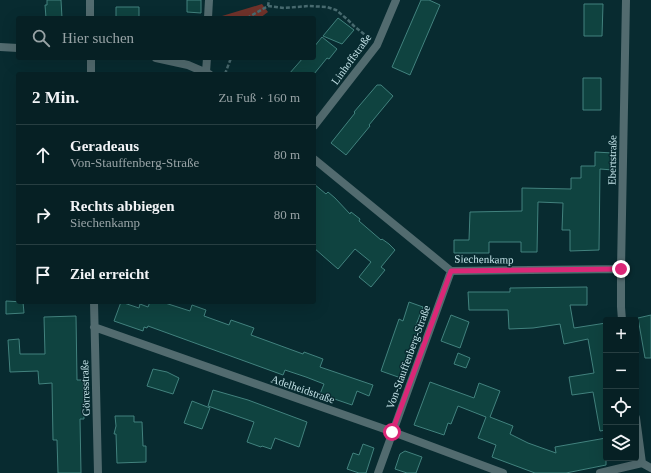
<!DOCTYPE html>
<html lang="de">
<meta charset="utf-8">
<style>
body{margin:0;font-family:Georgia,serif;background:#0f282c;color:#f1f3f6}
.controls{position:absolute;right:12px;bottom:12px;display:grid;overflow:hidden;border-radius:4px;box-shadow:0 4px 16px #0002}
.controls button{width:36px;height:36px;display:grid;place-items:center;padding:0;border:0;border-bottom:1px solid #273e41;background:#062024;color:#f1f3f6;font:20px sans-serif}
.stop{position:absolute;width:12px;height:12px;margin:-9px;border:3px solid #db2777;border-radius:50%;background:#fff}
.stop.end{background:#db2777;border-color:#fff;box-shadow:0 1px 4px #0008}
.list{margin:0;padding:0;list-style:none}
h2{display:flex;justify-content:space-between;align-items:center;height:52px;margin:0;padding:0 16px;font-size:17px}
h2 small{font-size:13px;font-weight:400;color:#98a3a6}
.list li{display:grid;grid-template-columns:26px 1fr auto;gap:12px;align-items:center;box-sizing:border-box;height:60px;padding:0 16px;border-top:1px solid #273e41}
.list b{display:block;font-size:15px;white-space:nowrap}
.list p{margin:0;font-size:13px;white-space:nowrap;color:#98a3a6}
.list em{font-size:13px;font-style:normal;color:#98a3a6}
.icon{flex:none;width:22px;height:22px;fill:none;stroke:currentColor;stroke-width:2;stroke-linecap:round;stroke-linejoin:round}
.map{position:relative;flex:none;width:651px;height:473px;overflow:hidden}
.search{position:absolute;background:#062024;box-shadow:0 4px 16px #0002;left:16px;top:16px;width:300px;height:44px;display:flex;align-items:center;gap:10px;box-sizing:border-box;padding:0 14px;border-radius:4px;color:#98a3a6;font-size:15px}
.panel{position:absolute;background:#062024;box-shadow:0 4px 16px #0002;left:16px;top:72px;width:300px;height:232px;border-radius:4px}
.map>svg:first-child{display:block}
.green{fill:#6f322a}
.building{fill:#0f4340;stroke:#42827e}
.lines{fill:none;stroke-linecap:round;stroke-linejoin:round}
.path{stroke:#486a6f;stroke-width:2.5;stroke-dasharray:4 2;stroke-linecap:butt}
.street{stroke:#526b6f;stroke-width:8}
.route{stroke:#db2777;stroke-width:5}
.labels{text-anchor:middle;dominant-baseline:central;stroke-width:3;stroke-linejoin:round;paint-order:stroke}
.street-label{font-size:11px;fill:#c3e2e7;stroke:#082b30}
</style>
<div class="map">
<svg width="651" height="473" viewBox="0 0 651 473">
<rect width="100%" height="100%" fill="#082b30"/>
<!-- green -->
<path class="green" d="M 262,4 L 268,12 L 260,18 L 222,18 L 222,16 Z"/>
<!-- building -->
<path class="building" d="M 47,0 L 61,0 L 62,18 L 46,18 L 45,5 L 47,5 Z
M 187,0 L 201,0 L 201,13 L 187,12 Z
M 421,0 L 429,0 L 440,5 L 410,75 L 392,67 Z
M 584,4 L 603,4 L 602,36 L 584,36 Z
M 116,7 L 139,7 L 139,18 L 116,18 Z
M 338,18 L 354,30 L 342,44 L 323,36 Z
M 322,37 L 337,49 L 329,59 L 327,58 L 314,74 L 289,74 L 303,58 L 314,58 L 314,47 Z
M 583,78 L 601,78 L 601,110 L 583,110 Z
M 377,85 L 381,85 L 393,96 L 369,125 L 370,126 L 346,155 L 331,143 L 355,113 L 354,112 Z
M 595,152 L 613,153 L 613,170 L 600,169 L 599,250 L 570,251 L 570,230 L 562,230 L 563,203 L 538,202 L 537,252 L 521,252 L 521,242 L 489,242 L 489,253 L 454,253 L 454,240 L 469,240 L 470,212 L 522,211 L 522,188 L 571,189 L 571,178 L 581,178 L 581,166 L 595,166 Z
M 314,184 L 326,194 L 328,192 L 335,198 L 350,214 L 351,212 L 360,219 L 359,221 L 381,240 L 382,239 L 389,244 L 395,250 L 381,267 L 385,270 L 371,287 L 359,277 L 371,262 L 355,249 L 338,269 L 314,248 Z
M 587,287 L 587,305 L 570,305 L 574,328 L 606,323 L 606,430 L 600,431 L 593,392 L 572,395 L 569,377 L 594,373 L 588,339 L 564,344 L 560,324 L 533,328 L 509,329 L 508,310 L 469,310 L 468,292 L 510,292 L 510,288 Z
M 6,301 L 23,302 L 24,313 L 6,314 Z
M 121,302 L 139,308 L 140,304 L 148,307 L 150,302 L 162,302 L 190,311 L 192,305 L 206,310 L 204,316 L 229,325 L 231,320 L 254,328 L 251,335 L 303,354 L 304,352 L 323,359 L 320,367 L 373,385 L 369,396 L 357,391 L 352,405 L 320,394 L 324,384 L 306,377 L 285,370 L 283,375 L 148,326 L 147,328 L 144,327 L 143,331 L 114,321 Z
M 409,302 L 423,307 L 416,325 L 419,326 L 401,378 L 381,371 L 399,319 L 403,321 Z
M 451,315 L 469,322 L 460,348 L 441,341 Z
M 651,315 L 651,358 L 645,358 L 638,318 Z
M 76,316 L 77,380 L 83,380 L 84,419 L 80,419 L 81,473 L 58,473 L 57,440 L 53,440 L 52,383 L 39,384 L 38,371 L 10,372 L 8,340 L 19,339 L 20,354 L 45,354 L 44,317 Z
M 458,353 L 470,358 L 466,368 L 454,364 Z
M 153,369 L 167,372 L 179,378 L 173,394 L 147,386 Z
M 430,382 L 474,398 L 479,383 L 500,391 L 490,417 L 513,426 L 510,434 L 528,443 L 556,453 L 555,447 L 606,438 L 606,465 L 566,473 L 535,473 L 492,457 L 496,445 L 478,438 L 486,417 L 458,406 L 451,424 L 448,423 L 444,435 L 414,425 Z
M 213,390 L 248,400 L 307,422 L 299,447 L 275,438 L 271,449 L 262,446 L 261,447 L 247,442 L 254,422 L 208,406 Z
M 192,401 L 210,408 L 202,429 L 184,423 Z
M 115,416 L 134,416 L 134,422 L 142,422 L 143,446 L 146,446 L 146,462 L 117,463 L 116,434 L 114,434 L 116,426 Z
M 363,444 L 374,448 L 366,473 L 359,473 L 347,469 L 353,453 L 359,455 Z
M 405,451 L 422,457 L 416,473 L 407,473 L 395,469 L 400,454 Z"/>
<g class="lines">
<!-- path -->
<path class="path" d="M 268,6 L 284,8 L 309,6 L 327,7 L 336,10 L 347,19 L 355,27 L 369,38
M 247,18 L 268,6 L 269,0
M 225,74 L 231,58"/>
<!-- street -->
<path class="street" d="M 90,0 L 90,18
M 208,18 L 209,0
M 0,47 L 18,48
M 91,58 L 91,74
M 156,58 L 188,65 L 209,74
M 206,72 L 207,58
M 314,126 L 377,45 L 396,0
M 314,159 L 451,271 L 621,269
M 94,302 L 98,473
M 622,320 L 621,307 L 621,269 L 626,0
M 94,327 L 393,432 L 503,473
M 636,418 L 642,463 L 651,468
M 378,473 L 451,271
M 600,473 L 642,463"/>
</g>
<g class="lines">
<!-- route -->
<path class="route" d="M 392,432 L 451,271 L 621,269"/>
</g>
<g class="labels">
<!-- street labels -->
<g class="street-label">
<text transform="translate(351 59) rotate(-54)">Linhoffstraße</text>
<text transform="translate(612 160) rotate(-89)">Ebertstraße</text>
<text transform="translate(484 259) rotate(1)">Siechenkamp</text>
<text transform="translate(408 357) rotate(-70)">Von-Stauffenberg-Straße</text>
<text transform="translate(85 388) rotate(-92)">Görresstraße</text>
<text transform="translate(303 389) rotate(19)">Adelheidstraße</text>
</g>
</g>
</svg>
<div class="controls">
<button>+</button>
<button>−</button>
<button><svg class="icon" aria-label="locate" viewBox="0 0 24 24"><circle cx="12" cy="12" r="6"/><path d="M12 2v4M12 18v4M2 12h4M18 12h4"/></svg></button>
<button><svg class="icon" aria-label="layers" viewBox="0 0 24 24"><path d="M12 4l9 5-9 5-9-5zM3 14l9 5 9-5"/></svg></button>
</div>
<div class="stop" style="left:392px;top:432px"></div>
<div class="stop end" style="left:621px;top:269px"></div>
<div class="search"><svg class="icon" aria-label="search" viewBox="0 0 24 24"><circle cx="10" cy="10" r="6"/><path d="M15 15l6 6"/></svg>Hier suchen</div>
<section class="panel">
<h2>2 Min.<small>Zu Fuß · 160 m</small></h2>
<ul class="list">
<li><svg class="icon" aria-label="ahead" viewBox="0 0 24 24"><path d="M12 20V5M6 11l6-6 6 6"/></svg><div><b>Geradeaus</b><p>Von-Stauffenberg-Straße</p></div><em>80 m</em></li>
<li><svg class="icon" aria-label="right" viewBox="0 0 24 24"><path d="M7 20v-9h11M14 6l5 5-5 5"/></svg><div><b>Rechts abbiegen</b><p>Siechenkamp</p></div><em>80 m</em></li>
<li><svg class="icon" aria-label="arrive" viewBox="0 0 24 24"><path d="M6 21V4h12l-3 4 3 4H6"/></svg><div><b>Ziel erreicht</b></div></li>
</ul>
</section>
</div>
